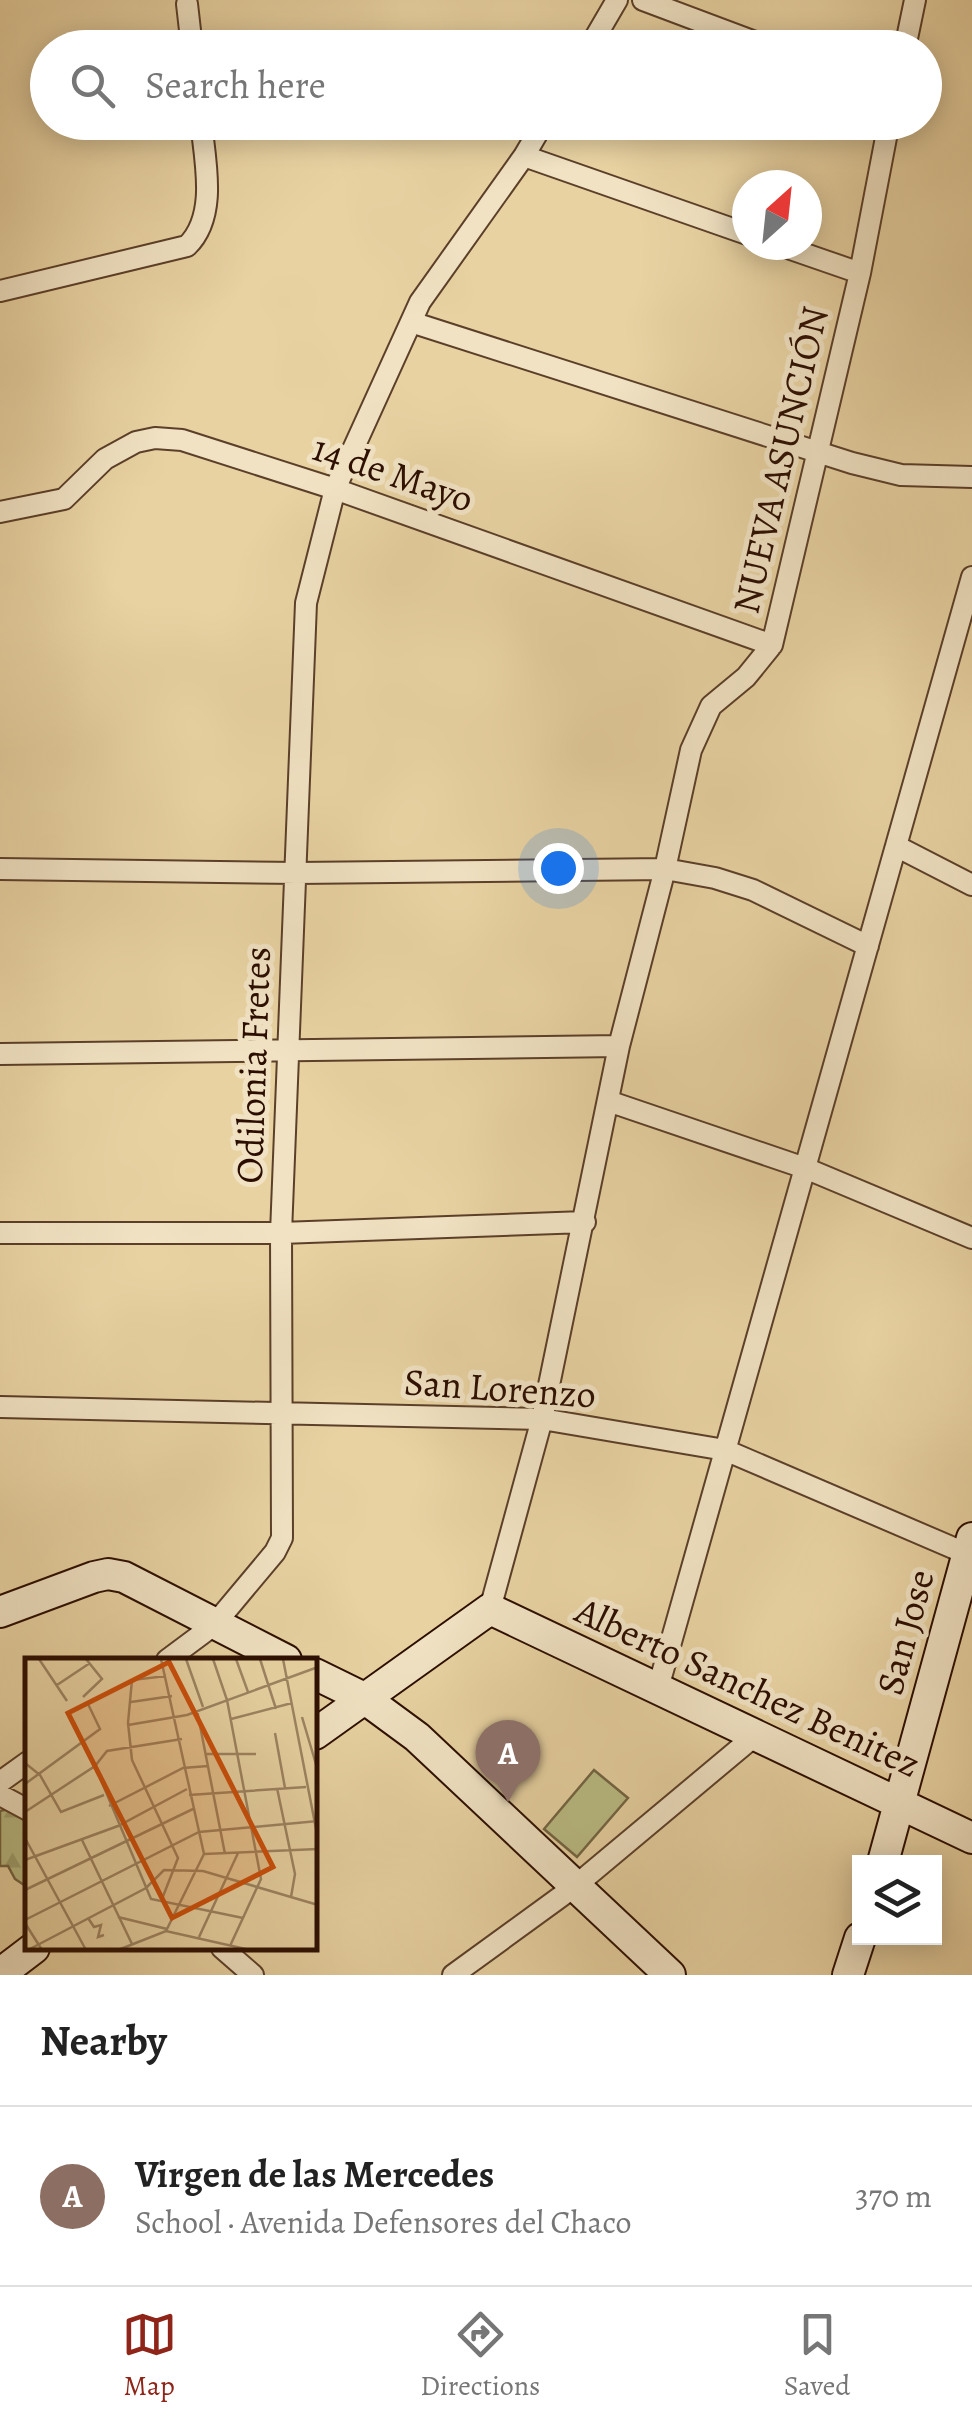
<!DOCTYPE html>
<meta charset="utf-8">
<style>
body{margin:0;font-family:Alegreya,serif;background:#f2f2f2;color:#222}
.controls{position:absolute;right:30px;bottom:30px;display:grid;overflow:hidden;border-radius:0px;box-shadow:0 5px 25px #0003}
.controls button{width:90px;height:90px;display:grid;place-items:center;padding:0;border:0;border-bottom:2px solid #e0e0e0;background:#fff;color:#222;font:50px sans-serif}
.compass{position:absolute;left:732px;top:170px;width:90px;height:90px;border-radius:50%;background:#fff;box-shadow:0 5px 25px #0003;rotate:27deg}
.you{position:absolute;left:558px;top:868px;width:35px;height:35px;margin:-25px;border:8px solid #fff;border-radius:50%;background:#1a73e8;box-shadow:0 0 0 15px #1a73e833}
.badge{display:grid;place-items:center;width:65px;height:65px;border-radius:50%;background:#8f2418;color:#fff;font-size:32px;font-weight:700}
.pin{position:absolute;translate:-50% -82px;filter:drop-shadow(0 2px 5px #0008)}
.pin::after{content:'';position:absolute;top:52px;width:35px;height:30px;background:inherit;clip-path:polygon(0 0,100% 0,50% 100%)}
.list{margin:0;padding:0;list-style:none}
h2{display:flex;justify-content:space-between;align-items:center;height:130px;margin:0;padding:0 40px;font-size:42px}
h2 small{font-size:32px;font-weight:400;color:#767676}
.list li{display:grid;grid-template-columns:65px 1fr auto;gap:30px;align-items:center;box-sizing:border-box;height:180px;padding:0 40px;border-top:2px solid #e0e0e0}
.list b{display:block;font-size:38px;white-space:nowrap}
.list p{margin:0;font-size:32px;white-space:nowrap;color:#767676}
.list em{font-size:32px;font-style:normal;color:#767676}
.icon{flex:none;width:55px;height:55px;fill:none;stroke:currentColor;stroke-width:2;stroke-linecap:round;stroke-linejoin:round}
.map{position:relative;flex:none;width:972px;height:1975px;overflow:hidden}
.search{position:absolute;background:#fff;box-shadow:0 5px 25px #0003;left:30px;right:30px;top:30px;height:110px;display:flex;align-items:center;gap:25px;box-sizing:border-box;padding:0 35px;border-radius:55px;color:#767676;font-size:38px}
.sheet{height:310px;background:#fff}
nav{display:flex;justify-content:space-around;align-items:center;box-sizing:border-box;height:140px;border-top:2px solid #e0e0e0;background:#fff;font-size:28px;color:#767676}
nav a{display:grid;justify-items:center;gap:5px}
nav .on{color:#8f2418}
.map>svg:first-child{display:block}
.forest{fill:url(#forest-firs);stroke:#726442;stroke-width:2.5}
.pitch{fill:#b9bb83;stroke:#726442;stroke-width:2.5}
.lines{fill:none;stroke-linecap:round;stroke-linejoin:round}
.street-casing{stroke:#5b3f29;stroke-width:24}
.secondary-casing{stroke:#2c0e01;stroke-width:34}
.street{stroke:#f0e2c3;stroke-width:20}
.secondary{stroke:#f0e2c3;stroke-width:30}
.labels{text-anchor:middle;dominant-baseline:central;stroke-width:10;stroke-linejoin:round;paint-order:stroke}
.street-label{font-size:38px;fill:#2c0e01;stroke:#f0e2c3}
.inset-road{fill:none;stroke:#9d8462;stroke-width:2.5}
.view{fill:#cc4e0a;fill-opacity:0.15;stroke:#cc4e0a;stroke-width:5}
.inset-edge{fill:none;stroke:#2c0e01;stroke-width:5}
</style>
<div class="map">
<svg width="972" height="1975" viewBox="0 0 972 1975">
<defs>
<pattern id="forest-firs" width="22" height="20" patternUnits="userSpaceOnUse" patternTransform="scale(2.5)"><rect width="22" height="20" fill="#b9bb83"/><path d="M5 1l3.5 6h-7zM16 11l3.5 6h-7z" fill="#9fa06f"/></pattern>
</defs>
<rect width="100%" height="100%" fill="#e8d2a2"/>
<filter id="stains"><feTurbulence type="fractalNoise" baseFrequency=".002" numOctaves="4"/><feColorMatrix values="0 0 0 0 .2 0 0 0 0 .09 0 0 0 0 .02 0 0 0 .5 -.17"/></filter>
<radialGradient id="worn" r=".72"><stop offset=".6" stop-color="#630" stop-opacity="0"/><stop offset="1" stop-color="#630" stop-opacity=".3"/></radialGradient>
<!-- forest -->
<path class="forest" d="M 8,1809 L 27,1821 L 27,1887 L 15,1879 L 8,1866 L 0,1866 L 0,1811 Z"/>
<!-- pitch -->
<path class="pitch" d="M 594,1770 L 628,1798 L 577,1857 L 544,1829 Z"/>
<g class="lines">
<!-- street casing -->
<g class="street-casing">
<path id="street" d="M 643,0 L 771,48
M 187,4 L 192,48
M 589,48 L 617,0
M 905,48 L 915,0
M 524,156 L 747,234
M 779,245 L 860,273
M 0,291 L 187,246 C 218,216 205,161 201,122
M 411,322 L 852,463 L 901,475 L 972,477
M 0,512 L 64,499 L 105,459 L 136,442 L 155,438 L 182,440 L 335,489 L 772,645
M 896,846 L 972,885
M 0,869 L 297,873 L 665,869 L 715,878 L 753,890 L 868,946
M 0,1054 L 619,1046
M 608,1101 L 805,1168 L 972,1238
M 0,1233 L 281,1233 L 585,1222
M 0,1407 L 542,1419 L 725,1450 L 972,1556
M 490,1609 L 542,1419 L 619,1046 L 665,869 L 691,750 L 711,706 L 746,677 L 772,645 L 860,273 L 889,122
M 167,1660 L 214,1625 L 275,1552 L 282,1538 L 281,1233 L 306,603 L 335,489 L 420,302 L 524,156 L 544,122
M 658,1688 L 972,577
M 0,1782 L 28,1762
M 0,1795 L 28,1810
M 222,1948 L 253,1975
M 453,1975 L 574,1887 L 757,1734"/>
</g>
<!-- secondary casing -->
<g class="secondary-casing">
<path id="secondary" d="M 0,1612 L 94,1577 L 108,1574 L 124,1577 L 286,1660
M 315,1674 L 364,1698 L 417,1737 L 670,1975
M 315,1734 L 490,1609 L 972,1838
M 883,1862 L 972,1538
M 0,1974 L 34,1948
M 848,1975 L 860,1938"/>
</g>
<!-- street -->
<use href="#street" class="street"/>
<!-- secondary -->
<use href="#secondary" class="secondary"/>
</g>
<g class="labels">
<!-- street labels -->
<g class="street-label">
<text transform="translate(780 460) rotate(-77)">NUEVA ASUNCIÓN</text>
<text transform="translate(393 473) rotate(19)">14 de Mayo</text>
<text transform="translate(253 1065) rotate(-88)">Odilonia Fretes</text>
<text transform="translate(500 1388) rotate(4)">San Lorenzo</text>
<text transform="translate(905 1632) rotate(-75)">San Jose</text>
<text transform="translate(748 1687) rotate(25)">Alberto Sanchez Benitez</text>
</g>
</g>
<!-- overview -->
<g transform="translate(25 1658)">
<rect width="292" height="292" fill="#e8d2a2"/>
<path class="inset-road" d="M 14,1 L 42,43M 136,1 L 179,196M 161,1 L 178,49M 188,1 L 202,42 L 236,221 L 205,288M 211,1 L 223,34M 235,1 L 251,51M 258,1 L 293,181M 32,27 L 65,5M 58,39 L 77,21 L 61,1M 106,44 L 147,38M 172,52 L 200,196M 277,59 L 293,113M 206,61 L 267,45M 103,67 L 162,57 L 293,9M 250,75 L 260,130M 181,96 L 231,96M 0,105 L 15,117 L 36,154 L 79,137M 70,108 L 126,241 L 218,260M 0,126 L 75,71 L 63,46M 252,130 L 270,216 L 266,239M 164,137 L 281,129M 84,148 L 158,110 L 183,108M 0,154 L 70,108 L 82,93 L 157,81M 0,180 L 61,292M 57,182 L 107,286M 179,196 L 293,191M 0,202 L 93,168 L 162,131M 0,232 L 168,151M 137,241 L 153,200 L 107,102 L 103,65 L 107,22 L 141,18M 93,259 L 142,271M 63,260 L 69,269 L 76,267 L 73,279 L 79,277M 0,262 L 174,174 L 293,163M 0,265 L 17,292M 141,273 L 179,196M 174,279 L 213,195M 3,292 L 121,230 L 139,212 L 178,213 L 293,247M 93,292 L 141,273 L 225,292"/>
<path class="view" d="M 144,4 L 248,209 L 147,260 L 43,55 Z"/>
<rect width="292" height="292" class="inset-edge"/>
</g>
<rect width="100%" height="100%" filter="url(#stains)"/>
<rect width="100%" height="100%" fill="url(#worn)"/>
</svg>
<div class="controls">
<button><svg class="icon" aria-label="layers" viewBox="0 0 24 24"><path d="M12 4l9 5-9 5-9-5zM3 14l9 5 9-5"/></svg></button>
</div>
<svg class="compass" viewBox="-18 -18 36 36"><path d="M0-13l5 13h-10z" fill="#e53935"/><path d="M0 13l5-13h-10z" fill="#767676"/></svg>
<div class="you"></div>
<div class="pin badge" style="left:508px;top:1802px;background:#8d6e63">A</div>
<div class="search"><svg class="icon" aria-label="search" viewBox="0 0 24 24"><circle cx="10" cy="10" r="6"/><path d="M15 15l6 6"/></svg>Search here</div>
</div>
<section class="sheet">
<h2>Nearby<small></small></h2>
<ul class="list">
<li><span class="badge" style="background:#8d6e63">A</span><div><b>Virgen de las Mercedes</b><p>School · Avenida Defensores del Chaco</p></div><em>370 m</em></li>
</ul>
</section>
<nav>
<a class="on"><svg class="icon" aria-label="map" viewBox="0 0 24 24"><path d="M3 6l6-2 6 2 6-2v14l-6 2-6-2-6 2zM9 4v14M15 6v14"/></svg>Map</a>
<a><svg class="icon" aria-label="directions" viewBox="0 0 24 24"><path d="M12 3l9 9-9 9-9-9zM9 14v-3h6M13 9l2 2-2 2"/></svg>Directions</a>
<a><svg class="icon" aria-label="saved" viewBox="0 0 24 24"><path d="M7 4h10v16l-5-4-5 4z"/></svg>Saved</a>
</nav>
